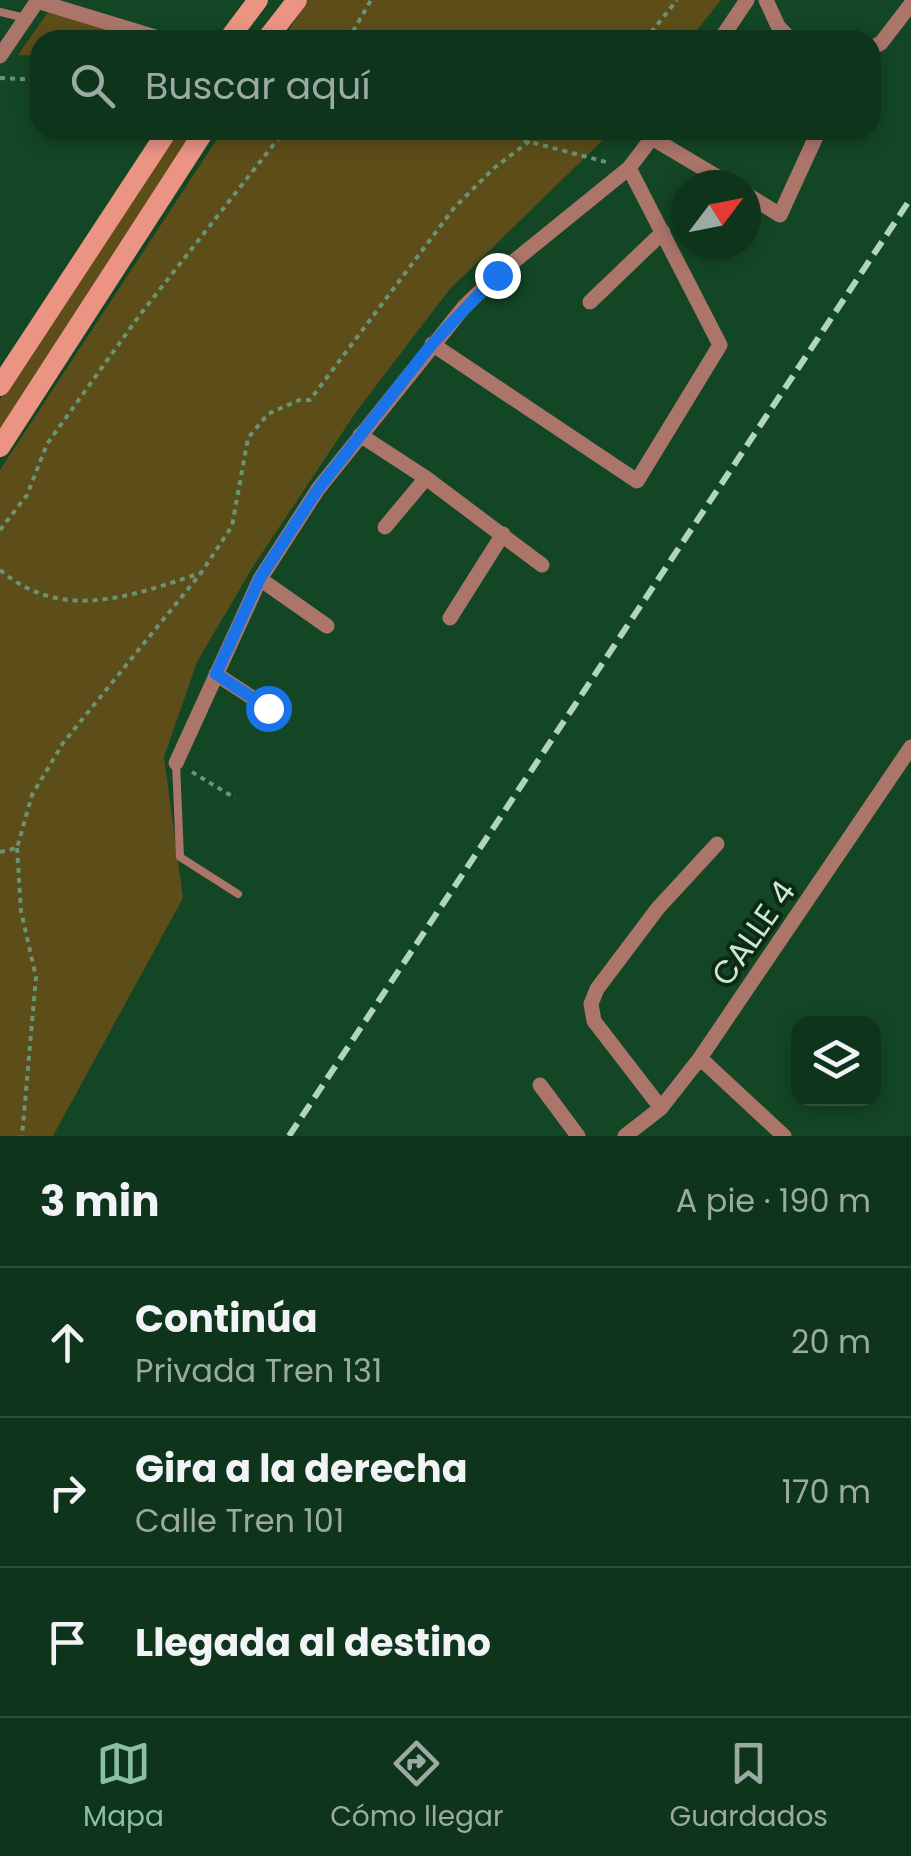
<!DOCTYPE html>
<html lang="es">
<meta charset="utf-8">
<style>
body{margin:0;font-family:Poppins,sans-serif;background:#1c3f29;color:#f1f3f6}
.controls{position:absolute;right:30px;bottom:30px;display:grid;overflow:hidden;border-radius:20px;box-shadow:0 5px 15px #0003}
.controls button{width:90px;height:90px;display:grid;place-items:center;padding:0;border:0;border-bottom:2px solid #2e4f3b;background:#0e341c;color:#f1f3f6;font:50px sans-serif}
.compass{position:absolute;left:671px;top:170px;width:90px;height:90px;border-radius:50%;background:#0e341c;box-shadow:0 5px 15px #0003;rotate:58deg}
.stop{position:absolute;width:30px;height:30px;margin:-22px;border:8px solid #1a73e8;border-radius:50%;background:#fff}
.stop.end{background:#1a73e8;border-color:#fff;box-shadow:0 2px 10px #0008}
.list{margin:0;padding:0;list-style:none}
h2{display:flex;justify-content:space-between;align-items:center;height:130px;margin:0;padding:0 40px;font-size:42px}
h2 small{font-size:32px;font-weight:400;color:#9baaa3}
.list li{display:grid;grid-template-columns:65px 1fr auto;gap:30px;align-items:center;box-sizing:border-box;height:150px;padding:0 40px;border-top:2px solid #2e4f3b}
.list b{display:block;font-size:38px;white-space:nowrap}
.list p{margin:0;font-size:32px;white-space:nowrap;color:#9baaa3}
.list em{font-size:32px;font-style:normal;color:#9baaa3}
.icon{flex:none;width:55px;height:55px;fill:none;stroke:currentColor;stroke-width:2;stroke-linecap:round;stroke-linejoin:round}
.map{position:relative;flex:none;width:911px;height:1136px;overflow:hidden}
.search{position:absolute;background:#0e341c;box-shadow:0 5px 15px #0003;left:30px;right:30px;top:30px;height:110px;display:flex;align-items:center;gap:25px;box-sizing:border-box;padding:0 35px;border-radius:30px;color:#9baaa3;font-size:38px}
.sheet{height:580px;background:#0e341c}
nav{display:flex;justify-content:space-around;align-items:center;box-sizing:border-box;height:140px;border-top:2px solid #2e4f3b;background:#0e341c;font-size:28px;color:#9baaa3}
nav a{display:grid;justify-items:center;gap:5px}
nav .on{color:#8abfa5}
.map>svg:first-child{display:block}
.green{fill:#5d4d19}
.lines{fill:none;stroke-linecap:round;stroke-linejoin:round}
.path{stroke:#699476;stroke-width:4;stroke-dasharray:5 5;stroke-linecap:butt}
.lane{stroke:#ac756a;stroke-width:8}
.street{stroke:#ac756a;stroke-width:15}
.secondary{stroke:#eb9484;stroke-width:20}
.rail{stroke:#b1d5ba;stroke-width:6;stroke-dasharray:15 8;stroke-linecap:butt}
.route{stroke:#1a73e8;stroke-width:12}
.labels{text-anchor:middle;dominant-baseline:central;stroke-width:8;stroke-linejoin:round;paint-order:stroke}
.street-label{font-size:32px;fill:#c9ead0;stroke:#0d2916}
</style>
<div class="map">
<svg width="911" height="1136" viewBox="0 0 911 1136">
<rect width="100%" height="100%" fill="#134625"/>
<!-- green -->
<path class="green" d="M 308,0 L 721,0 L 689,40 L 282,40 Z
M 55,2 L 177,38 L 179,40 L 40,40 L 40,56 L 18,55 Z
M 174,130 L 194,130 L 0,432 L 0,399 Z
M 223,130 L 613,130 L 449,290 L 356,412 L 254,565 L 197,662 L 164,757 L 183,898 L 53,1136 L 0,1136 L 0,470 Z"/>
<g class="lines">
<!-- path -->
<path class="path" d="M 348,40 L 371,0
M 645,40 L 677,0
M 0,78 L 40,80
M 485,130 L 610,163
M 0,530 L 27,495 L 47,444 L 139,316 L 285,130
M 0,570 C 63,623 131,596 201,573
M 192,772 L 235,798
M 17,848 L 21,911 L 36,977 L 22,1136
M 0,852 L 17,848 L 32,795 L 63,743 L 201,573 L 232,526 L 248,438 L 268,414 L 299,400 L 310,400 L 454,208 L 494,168 L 544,130"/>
<!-- lane -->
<path class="lane" d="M 0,12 L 25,18
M 176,763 L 180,857 L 238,894"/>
<!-- street -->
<path class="street" d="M 766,0 L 778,26 L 791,40
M 37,1 L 165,40
M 720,40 L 747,0
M 871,48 L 881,43 L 911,4
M 0,56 L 38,0
M 652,138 L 731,185
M 746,194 L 780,215 L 819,130
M 590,302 L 663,232
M 432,344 L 637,481 L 720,345 L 629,168
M 360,435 L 426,478 L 542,565
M 385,527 L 426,478
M 260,579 L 327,626
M 450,618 L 503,534
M 216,674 L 268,708
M 176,763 L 260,579 L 318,489 L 464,307 L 497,275 L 629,168 L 658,130
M 700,1058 L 784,1136
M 540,1085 L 578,1136
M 661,1108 L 594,1021 L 591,1004 L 597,989 L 658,908 L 717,844
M 625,1136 L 661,1108 L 700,1058 L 911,747"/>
<!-- secondary -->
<path class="secondary" d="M 228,40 L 258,0
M 266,40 L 297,0
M 0,386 L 168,130
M 0,447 L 205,130"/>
<!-- rail -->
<path class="rail" d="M 289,1136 L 911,198"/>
</g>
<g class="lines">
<!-- route -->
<path class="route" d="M 268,708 L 216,674 L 260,578 L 318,489 L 432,344 L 497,275"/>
</g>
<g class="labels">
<!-- street labels -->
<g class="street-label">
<text transform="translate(753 933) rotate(-55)">CALLE 4</text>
</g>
</g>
</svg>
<div class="controls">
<button><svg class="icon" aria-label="layers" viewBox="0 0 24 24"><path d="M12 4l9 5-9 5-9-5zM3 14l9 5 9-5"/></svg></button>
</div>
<svg class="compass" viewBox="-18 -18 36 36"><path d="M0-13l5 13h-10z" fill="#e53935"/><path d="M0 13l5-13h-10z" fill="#9baaa3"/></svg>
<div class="stop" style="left:268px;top:708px"></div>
<div class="stop end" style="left:497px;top:275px"></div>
<div class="search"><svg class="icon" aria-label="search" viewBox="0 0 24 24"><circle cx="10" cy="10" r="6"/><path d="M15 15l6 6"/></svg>Buscar aquí</div>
</div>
<section class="sheet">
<h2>3 min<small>A pie · 190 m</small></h2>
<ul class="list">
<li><svg class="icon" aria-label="ahead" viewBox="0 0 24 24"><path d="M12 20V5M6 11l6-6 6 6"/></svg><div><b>Continúa</b><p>Privada Tren 131</p></div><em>20 m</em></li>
<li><svg class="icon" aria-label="right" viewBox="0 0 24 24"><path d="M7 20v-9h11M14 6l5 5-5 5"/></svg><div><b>Gira a la derecha</b><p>Calle Tren 101</p></div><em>170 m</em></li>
<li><svg class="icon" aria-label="arrive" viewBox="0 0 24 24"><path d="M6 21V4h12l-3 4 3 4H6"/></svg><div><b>Llegada al destino</b></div></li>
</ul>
</section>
<nav>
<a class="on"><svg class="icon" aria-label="map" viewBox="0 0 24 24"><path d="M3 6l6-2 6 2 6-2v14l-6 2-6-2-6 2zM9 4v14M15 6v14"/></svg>Mapa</a>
<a><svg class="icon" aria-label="directions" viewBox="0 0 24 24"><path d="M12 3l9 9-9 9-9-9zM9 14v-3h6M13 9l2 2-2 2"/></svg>Cómo llegar</a>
<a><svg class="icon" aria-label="saved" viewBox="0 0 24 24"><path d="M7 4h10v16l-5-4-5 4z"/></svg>Guardados</a>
</nav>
